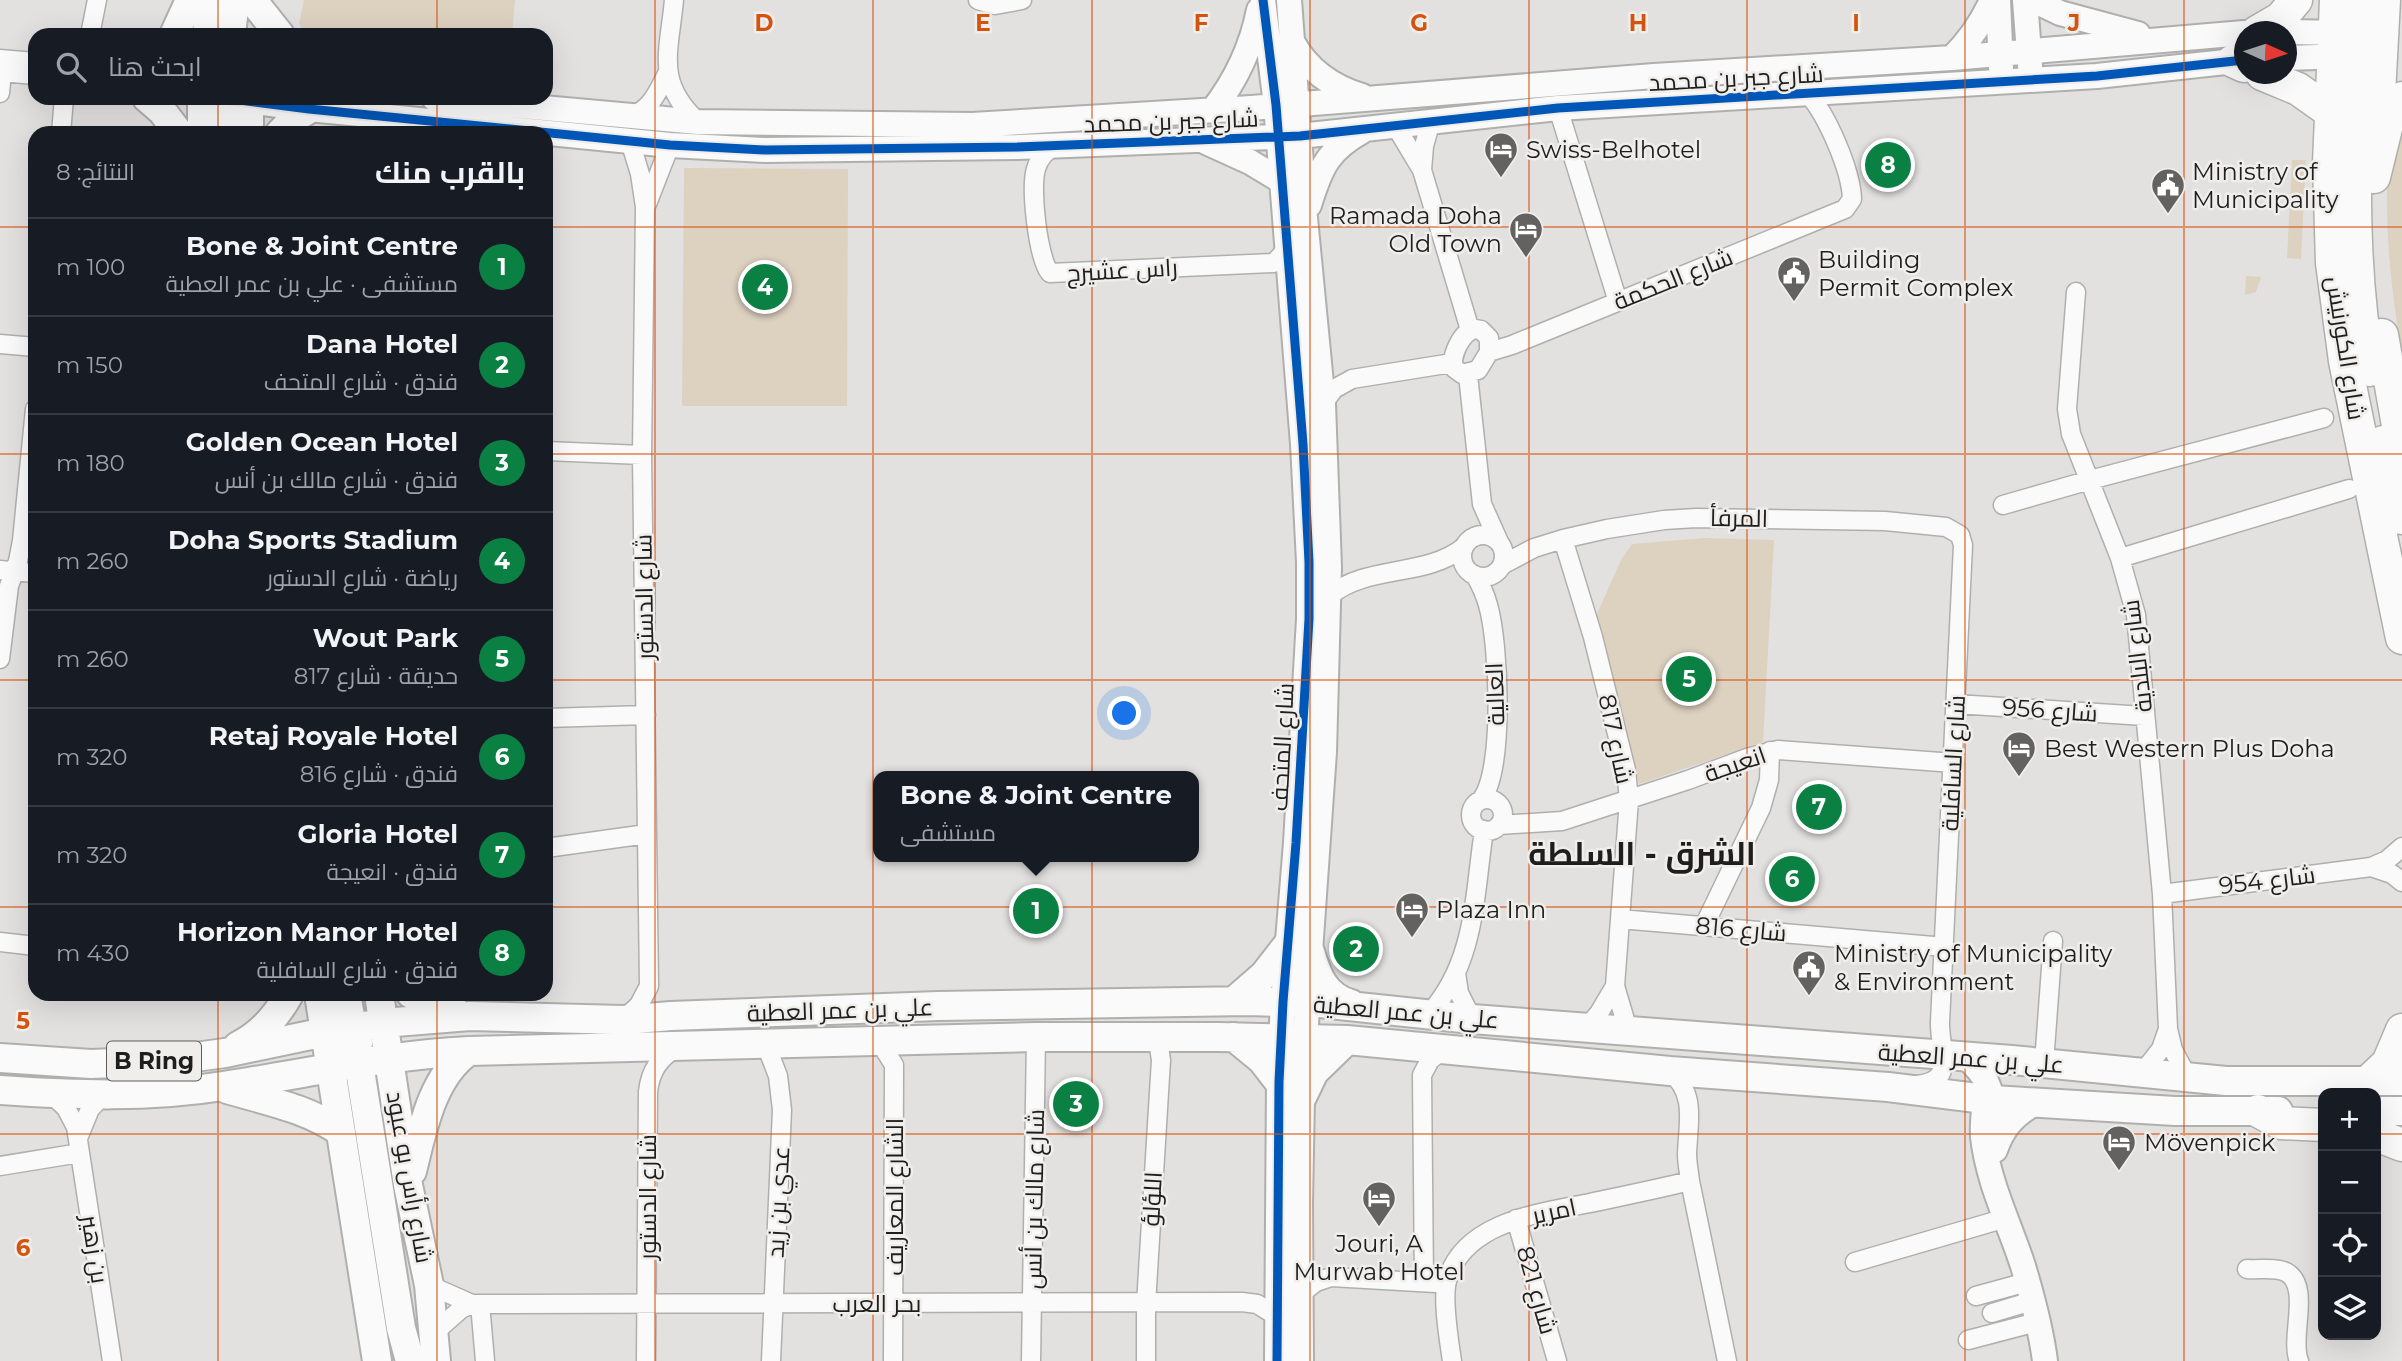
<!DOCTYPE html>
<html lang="ar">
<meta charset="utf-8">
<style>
body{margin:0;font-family:Montserrat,Cairo,sans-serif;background:#242831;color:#f1f3f6;direction:rtl}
.controls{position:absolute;right:21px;bottom:21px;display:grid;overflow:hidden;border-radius:14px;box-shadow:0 7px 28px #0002}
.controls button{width:63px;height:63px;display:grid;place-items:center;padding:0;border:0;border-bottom:2px solid #363941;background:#171b24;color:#f1f3f6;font:35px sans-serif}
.compass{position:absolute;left:2234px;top:21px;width:63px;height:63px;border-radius:50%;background:#171b24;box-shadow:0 7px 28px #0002;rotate:93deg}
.you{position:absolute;left:1125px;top:714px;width:24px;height:24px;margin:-18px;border:5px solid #fff;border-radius:50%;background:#1a73e8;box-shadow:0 0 0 10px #1a73e833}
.badge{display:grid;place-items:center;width:46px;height:46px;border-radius:50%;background:#0b8043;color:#fff;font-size:23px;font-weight:700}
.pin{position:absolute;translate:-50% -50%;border:4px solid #fff;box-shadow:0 2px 7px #0006}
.popup{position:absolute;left:873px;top:771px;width:326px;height:91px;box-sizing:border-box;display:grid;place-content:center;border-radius:14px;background:#171b24;filter:drop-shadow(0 2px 5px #0005);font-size:23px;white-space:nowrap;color:#9ea1a6}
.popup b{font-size:26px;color:#f1f3f6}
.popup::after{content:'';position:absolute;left:50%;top:100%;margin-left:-14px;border:14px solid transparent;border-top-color:#171b24}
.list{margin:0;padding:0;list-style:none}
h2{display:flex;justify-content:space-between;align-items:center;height:91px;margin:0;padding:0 28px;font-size:30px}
h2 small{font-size:23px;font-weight:400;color:#9ea1a6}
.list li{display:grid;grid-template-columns:46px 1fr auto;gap:21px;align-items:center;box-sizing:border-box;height:98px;padding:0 28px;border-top:2px solid #363941}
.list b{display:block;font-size:26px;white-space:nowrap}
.list p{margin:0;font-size:23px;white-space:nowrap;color:#9ea1a6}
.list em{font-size:23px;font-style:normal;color:#9ea1a6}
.icon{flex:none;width:38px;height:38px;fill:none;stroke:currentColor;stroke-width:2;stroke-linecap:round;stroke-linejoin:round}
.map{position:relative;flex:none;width:2402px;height:1361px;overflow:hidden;direction:ltr}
.search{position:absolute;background:#171b24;box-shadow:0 7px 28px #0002;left:28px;top:28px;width:525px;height:77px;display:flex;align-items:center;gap:18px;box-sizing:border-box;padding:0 24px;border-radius:21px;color:#9ea1a6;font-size:26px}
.panel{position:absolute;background:#171b24;box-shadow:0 7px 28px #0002;left:28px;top:126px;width:525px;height:875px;border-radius:21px;direction:rtl}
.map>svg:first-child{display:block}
.green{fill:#ddd1c0}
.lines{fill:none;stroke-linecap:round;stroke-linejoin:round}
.street-casing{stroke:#afafae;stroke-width:21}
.secondary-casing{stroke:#afafae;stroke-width:28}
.primary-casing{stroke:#afafae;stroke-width:32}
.highway-casing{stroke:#afafae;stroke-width:35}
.street{stroke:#fbfafa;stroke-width:18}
.secondary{stroke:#fbfafa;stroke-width:24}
.primary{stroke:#fbfafa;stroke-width:28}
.highway{stroke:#fbfafa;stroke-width:32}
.cycleway-casing{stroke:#f0eeeb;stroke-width:13}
.cycleway{stroke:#0057b8;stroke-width:9}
.grid{fill:none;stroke:#d4530e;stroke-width:2;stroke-opacity:0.55}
.labels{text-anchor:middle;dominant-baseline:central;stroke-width:5;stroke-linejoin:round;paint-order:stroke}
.shield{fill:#f0eeeb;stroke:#5e5c5b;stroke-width:2}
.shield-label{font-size:23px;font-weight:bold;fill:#1f1e1d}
.street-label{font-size:24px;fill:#1f1e1d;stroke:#f0eeeb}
.poi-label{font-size:24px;fill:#1f1e1d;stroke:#f0eeeb;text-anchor:start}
.district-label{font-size:32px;font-weight:bold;fill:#1f1e1d;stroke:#f0eeeb}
.grid-label{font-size:23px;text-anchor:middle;font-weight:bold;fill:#d4530e;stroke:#f0eeeb;stroke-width:5;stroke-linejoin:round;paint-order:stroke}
</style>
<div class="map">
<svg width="2402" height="1361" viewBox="0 0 2402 1361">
<rect width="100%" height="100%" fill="#e2e1df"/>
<!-- green -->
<path class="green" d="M 304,0 L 515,0 L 512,35 L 304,35 L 299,23 Z
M 2391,131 L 2402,131 L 2402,354 C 2389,279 2382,206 2391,131 Z
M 2292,160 L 2306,160 L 2301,259 L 2287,258 Z
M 684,168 L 848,169 L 847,406 L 682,406 Z
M 2246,276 L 2261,277 L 2256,292 L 2245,295 Z
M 1705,538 L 1774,540 L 1763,742 L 1639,784 L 1596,616 L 1622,558 L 1632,544 Z"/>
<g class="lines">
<!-- street casing -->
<g class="street-casing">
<path id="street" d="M 674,0 C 669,53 655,82 698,122
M 978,0 L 995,5 L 1022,0
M 90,35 L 97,0
M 0,59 L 35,62
M 0,72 L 35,75
M 0,93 L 2,72
M 1558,108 L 1618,302
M 632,116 C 652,108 658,91 668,72
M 1395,125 L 1422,170 L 1470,330
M 61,133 L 64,98
M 1057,145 C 1046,150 1039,158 1036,169 C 1030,188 1038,259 1050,273 L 1274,263 L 1286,250
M 1422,170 L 1424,146 L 1431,121
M 647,204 L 670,145
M 2076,292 L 2067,409 L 2071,434 L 2120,558 L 2136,615 L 2162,894 L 2168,1029 L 2173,1050 L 2187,1076
M 1475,329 L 1481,330 L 1489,338 L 1489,352 L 1478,370 L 1462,374 L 1454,368 C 1450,356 1462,331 1475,329 Z
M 0,344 L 35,347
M 1489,352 L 1512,345 L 1845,209 L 1852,199 C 1851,170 1827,115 1808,94
M 1468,375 L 1482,504 L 1499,542
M 1323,404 L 1334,389 L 1352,379 L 1452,363
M 546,451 L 642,455
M 2003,505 L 2090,480 L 2324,418
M1462 556a21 21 0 1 1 42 0a21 21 0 1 1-42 0Z
M 1563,539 L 1593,637 L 1626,770 L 1629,800 L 1615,986 L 1628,1030
M 2120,558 L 2349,489
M 1502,565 L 1534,548 L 1563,539 L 1607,529 L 1664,520 L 1696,518 L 1885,521 L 1946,527 L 1960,535 L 1963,545 L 1940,1022 C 1939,1050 1958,1082 1916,1085
M 0,570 L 35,573
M 1475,575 C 1481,585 1485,594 1488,605 C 1499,642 1505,771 1481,800
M 1329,596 C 1368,564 1425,578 1464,547
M 0,659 L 9,586 L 18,561 L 22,541 L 35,409
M 1956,704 L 2144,716
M 546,718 L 646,715
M1471 815a16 16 0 1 1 32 0a16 16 0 1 1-32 0Z
M 1499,825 L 1562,821 L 1688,780 L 1747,758 L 1778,750 L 1954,763
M 546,848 L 647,834
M 2371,867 L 2392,874 L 2402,882
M 2162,894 L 2371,867 L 2387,860 L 2402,847
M 1620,919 L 1945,947
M 1704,926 L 1761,808 L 1769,780 L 1770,751
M 0,942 L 35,946
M 1456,973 L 1459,993 L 1472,1019
M 1428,1015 C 1476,963 1474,896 1484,830
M 623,1020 L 639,1005 L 649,986 L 642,455 L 645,207 L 640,174 L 630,141
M 1587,1027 L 1599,1013 L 1615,986
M 873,1042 L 884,1049 L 894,1065 L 893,1361
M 766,1045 L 778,1076 L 782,1110 L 771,1361
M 2044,1063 L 2053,941
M 1670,1071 C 1697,1095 1688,1122 1687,1154 C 1687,1163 1689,1172 1690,1181 L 1727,1361
M 2142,1073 L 2161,1049 L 2168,1029
M 51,1094 L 66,1108 L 76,1127 L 112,1361
M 78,1138 L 90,1109 L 104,1094
M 0,1166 L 80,1153
M 1516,1219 L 1557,1361
M 1855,1262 L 2006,1218
M 2247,1269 C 2259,1270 2275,1267 2286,1272 C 2312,1286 2289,1338 2299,1361
M 1424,1282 L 1422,1075 L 1430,1060 L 1443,1050
M 429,1285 L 472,1304 L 1242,1302 L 1257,1304 L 1278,1317
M 1302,1293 L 1316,1282 L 1331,1277 L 1435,1283
M 1976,1296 L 2027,1282
M 480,1304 L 485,1361
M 1992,1313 L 2032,1301
M 435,1332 L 461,1309 L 472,1304
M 1968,1340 L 2037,1322
M 646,1361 L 648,1092 C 650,1072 659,1057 677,1048
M 1031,1361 L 1036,1037
M 1146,1361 L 1146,1304 L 1161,1060 L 1159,1047 L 1155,1038
M 1452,1361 C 1449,1340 1442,1300 1447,1281 C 1463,1222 1539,1213 1590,1203 C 1623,1196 1657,1189 1690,1181"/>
</g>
<!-- secondary casing -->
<g class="secondary-casing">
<path id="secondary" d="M 1263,0 L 1276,105 L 1303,444 L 1309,562 L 1309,619 L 1296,843 L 1283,1002 L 1279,1082 L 1277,1361
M 1289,0 L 1305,218 L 1323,404 L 1329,567 L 1324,752 L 1310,952 L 1302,1097 L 1300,1203 L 1301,1361
M 1998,0 L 2001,68
M 2025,0 L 2030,66
M 2033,0 L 2060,13 L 2138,34
M 2286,32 L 2350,33
M 1293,43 C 1308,70 1332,87 1362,96
M 1952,58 C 1970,40 1982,23 1992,0
M 2286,58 L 2349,56
M 434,98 L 698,122 L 972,125 L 1251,108 L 1654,76 L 1952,58 L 2244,33
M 231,99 L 309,109 L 670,145 L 765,150 L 1018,147 L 1300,136 L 1558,108 L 2097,76 L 2244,60
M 1213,110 C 1236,80 1252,46 1259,10
M 1206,142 L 1250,162 L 1280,180
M 1309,205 C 1321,166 1328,150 1364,130
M 1967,1058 C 1985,1074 1993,1089 1993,1114
M 1985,1099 C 1984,1111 1982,1125 1983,1137 C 1988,1182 2009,1223 2023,1266 C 2032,1296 2041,1330 2045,1361
M 1995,1150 C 2003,1127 2014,1115 2035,1103"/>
</g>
<!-- primary casing -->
<g class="primary-casing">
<path id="primary" d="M 257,6 L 280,35
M 174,35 L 190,0
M 207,35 L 210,0
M 231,35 L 235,0
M 147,98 L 162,111 L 179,133
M 202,133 L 202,98
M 227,133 L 227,98
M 249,133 L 249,98
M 280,133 L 295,118 L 309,109
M 1310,952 C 1317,976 1325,997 1351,1004
M 319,994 L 377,1361
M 346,994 L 353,1032 L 358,1043
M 379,994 L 408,1185 L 429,1285 L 436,1361
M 411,994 L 438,1007 L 457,1013
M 1234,1001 L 1264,975 L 1289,943
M 1234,1037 L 1262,1060 L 1279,1082
M 352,1044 L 360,1070 L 401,1328 L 410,1361
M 238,1046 C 260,1035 277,1016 289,994
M 0,1058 L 91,1064 L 165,1061 L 225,1053 L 325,1032 L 383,1023 L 470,1016 L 623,1020 L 671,1016 L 938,1006 L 1247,1001 L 1320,1003 L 1472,1019 L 2012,1060 L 2226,1081 L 2402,1081
M 227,1089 C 267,1101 307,1108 341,1132
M 0,1090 C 74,1095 149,1098 223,1086 C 305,1074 386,1055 469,1051 L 1036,1037 L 1219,1037 L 1347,1040 L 1670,1071 L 1888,1087 L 1993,1100 L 2175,1111 L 2278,1111
M 1302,1097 L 1314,1072 L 1347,1040
M 2376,1111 L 2402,1111
M 412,1171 C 422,1131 432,1076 469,1051"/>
</g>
<!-- highway casing -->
<g class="highway-casing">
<path id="highway" d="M 2336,0 L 2329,163 L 2332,263 L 2345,361 L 2402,638
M 2361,0 L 2360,39 C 2363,51 2370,53 2381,57
M 2257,32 L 2281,18 L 2296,0
M 2336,33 C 2349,45 2356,57 2359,75 C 2353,174 2352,272 2369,370
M 2233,61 L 2244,66
M 2262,74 L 2298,89 L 2332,113
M 2378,113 L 2384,0
M 2374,177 L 2388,120 L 2402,98
M 2382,335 L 2402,448
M 2383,442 L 2402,518
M 2369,1081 L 2388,1063 L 2402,1030
M 2258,1111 L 2280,1123 L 2323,1125
M 2376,1135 L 2402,1145"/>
</g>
<!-- street -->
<use href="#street" class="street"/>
<!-- secondary -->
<use href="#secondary" class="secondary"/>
<!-- primary -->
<use href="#primary" class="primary"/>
<!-- highway -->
<use href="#highway" class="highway"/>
<!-- cycleway casing -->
<g class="cycleway-casing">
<path id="cycleway" d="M 1263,0 L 1276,105 L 1303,444 L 1309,562 L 1309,619 L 1296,843 L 1283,1002 L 1279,1082 L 1277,1361
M 224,98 L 309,109 L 670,145 L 765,150 L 1018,147 L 1300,136 L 1558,108 L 2097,76 L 2244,60"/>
</g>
<!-- cycleway -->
<use href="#cycleway" class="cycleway"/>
</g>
<!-- grid -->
<path class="grid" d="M 218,0 L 218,35M 437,0 L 437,35M 655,0 L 655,1361M 873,0 L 873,1361M 1092,0 L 1092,1361M 1310,0 L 1310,1361M 1529,0 L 1529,1361M 1747,0 L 1747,1361M 1965,0 L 1965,1361M 2184,0 L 2184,1361M 218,98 L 218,133M 437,98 L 437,133M 0,227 L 35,227M 546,227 L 2402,227M 0,454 L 35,454M 546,454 L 2402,454M 0,680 L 35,680M 546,680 L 2402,680M 0,907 L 35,907M 546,907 L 2402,907M 218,994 L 218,1361M 437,994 L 437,1361M 0,1134 L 2323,1134M 2376,1134 L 2402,1134"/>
<!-- icons -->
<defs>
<g id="hotel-pin" transform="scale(1.75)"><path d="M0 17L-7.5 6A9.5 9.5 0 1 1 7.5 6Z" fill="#636261" stroke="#f0eeeb"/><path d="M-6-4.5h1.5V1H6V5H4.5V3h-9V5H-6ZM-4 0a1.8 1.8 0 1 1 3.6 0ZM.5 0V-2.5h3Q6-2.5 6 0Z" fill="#fff"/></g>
<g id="civic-pin" transform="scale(1.75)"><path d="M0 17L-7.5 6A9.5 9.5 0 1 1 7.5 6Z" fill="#636261" stroke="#f0eeeb"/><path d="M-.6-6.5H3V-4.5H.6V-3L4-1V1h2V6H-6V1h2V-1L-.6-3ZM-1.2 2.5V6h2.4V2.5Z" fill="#fff"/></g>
</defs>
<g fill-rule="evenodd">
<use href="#hotel-pin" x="1501" y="149"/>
<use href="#civic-pin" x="2168" y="185"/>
<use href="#hotel-pin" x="1526" y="229"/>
<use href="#civic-pin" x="1794" y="273"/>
<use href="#hotel-pin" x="2019" y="748"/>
<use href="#hotel-pin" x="1412" y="909"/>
<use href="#civic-pin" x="1809" y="967"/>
<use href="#hotel-pin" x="2119" y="1142"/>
<use href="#hotel-pin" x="1379" y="1198"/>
</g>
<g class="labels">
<!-- shield labels -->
<rect class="shield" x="107" y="1041.5" width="94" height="39" rx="5"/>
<g class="shield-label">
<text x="154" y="1061">B Ring</text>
</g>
<!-- street labels -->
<g class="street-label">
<text transform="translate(1736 78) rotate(-3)">شارع جبر بن محمد</text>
<text transform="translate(1171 121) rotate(-2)">شارع جبر بن محمد</text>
<text transform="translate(1122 270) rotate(-3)">راس عشيرج</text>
<text transform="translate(1673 279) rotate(-22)">شارع الحكمة</text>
<text transform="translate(2346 348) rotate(81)">شارع الكورنيش</text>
<text transform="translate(1739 518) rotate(1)">المرفأ</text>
<text transform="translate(644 597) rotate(-91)">شارع الدستور</text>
<text transform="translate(2137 656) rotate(-97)">شارع البلدية</text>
<text transform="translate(1495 694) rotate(-92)">العالية</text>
<text transform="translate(2050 710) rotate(4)">شارع 956</text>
<text transform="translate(1616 739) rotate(78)">شارع 817</text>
<text transform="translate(1282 747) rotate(-87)">شارع المتحف</text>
<text transform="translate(1953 763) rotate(-87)">شارع السافلية</text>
<text transform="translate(1735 764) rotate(-19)">انعيجة</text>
<text transform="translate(2267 880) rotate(-7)">شارع 954</text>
<text transform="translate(1741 929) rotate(5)">شارع 816</text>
<text transform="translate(840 1010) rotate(-2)">علي بن عمر العطية</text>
<text transform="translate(1406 1012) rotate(5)">علي بن عمر العطية</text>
<text transform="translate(1971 1058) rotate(4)">علي بن عمر العطية</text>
<text transform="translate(410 1177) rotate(80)">شارع رأس بو عبود</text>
<text transform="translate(647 1197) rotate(-90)">شارع الدستور</text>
<text transform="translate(894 1197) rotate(-90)">الشارع المعاريف</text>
<text transform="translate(1034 1199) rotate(-89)">شارع مالك بن أنس</text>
<text transform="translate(1152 1199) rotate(-87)">اللؤلؤ</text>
<text transform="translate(778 1202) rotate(-87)">عدي بن زيد</text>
<text transform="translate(1554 1211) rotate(-12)">امرير</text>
<text transform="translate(95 1249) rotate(81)">بن زهير</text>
<text transform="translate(1537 1290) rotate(74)">شارع 821</text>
<text x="877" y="1303">بحر العرب</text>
</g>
<!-- poi labels -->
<g class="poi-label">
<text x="1526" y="149">Swiss-Belhotel</text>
<text x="2192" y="171">Ministry of<tspan x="2192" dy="28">Municipality</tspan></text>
<text x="1502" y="215" text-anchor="end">Ramada Doha<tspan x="1502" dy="28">Old Town</tspan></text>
<text x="1818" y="259">Building<tspan x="1818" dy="28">Permit Complex</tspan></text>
<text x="2044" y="748">Best Western Plus Doha</text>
<text x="1436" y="909">Plaza Inn</text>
<text x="1834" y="953">Ministry of Municipality<tspan x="1834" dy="28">&amp; Environment</tspan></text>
<text x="2144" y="1142">Mövenpick</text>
<text x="1379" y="1243" text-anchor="middle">Jouri, A<tspan x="1379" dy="28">Murwab Hotel</tspan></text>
</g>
<!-- district labels -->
<g class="district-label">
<text x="1642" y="853">الشرق - السلطة</text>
</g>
</g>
<g class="grid-label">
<text x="764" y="31">D</text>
<text x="983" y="31">E</text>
<text x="1201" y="31">F</text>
<text x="1419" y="31">G</text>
<text x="1638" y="31">H</text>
<text x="1856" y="31">I</text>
<text x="2074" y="31">J</text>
<text x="23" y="1029">5</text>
<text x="23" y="1256">6</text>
</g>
</svg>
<div class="controls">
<button>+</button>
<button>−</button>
<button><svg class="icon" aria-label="locate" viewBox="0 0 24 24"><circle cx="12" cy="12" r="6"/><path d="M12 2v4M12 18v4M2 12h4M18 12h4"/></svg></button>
<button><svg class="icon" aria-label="layers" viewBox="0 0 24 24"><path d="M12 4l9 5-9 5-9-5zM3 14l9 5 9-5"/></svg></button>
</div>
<svg class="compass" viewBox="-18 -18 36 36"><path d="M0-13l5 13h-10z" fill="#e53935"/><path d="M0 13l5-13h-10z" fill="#9ea1a6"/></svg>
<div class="you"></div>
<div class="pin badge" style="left:1036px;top:911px">1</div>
<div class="popup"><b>Bone &amp; Joint Centre</b>مستشفى</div>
<div class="pin badge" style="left:1356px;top:949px">2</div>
<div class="pin badge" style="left:1076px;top:1104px">3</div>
<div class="pin badge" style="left:765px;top:287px">4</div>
<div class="pin badge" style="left:1689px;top:679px">5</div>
<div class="pin badge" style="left:1792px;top:879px">6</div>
<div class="pin badge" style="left:1819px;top:807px">7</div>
<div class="pin badge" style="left:1888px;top:165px">8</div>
<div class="search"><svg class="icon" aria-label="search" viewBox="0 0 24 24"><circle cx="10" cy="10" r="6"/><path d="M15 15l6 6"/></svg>ابحث هنا</div>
<section class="panel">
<h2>بالقرب منك<small>النتائج: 8</small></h2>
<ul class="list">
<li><span class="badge">1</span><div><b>Bone &amp; Joint Centre</b><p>مستشفى · علي بن عمر العطية</p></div><em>100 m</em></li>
<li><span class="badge">2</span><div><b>Dana Hotel</b><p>فندق · شارع المتحف</p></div><em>150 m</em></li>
<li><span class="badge">3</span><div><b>Golden Ocean Hotel</b><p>فندق · شارع مالك بن أنس</p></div><em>180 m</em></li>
<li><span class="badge">4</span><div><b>Doha Sports Stadium</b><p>رياضة · شارع الدستور</p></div><em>260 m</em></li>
<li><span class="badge">5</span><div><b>Wout Park</b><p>حديقة · شارع 817</p></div><em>260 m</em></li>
<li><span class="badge">6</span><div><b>Retaj Royale Hotel</b><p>فندق · شارع 816</p></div><em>320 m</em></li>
<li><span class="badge">7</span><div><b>Gloria Hotel</b><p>فندق · انعيجة</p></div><em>320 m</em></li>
<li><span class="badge">8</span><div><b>Horizon Manor Hotel</b><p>فندق · شارع السافلية</p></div><em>430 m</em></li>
</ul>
</section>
</div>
